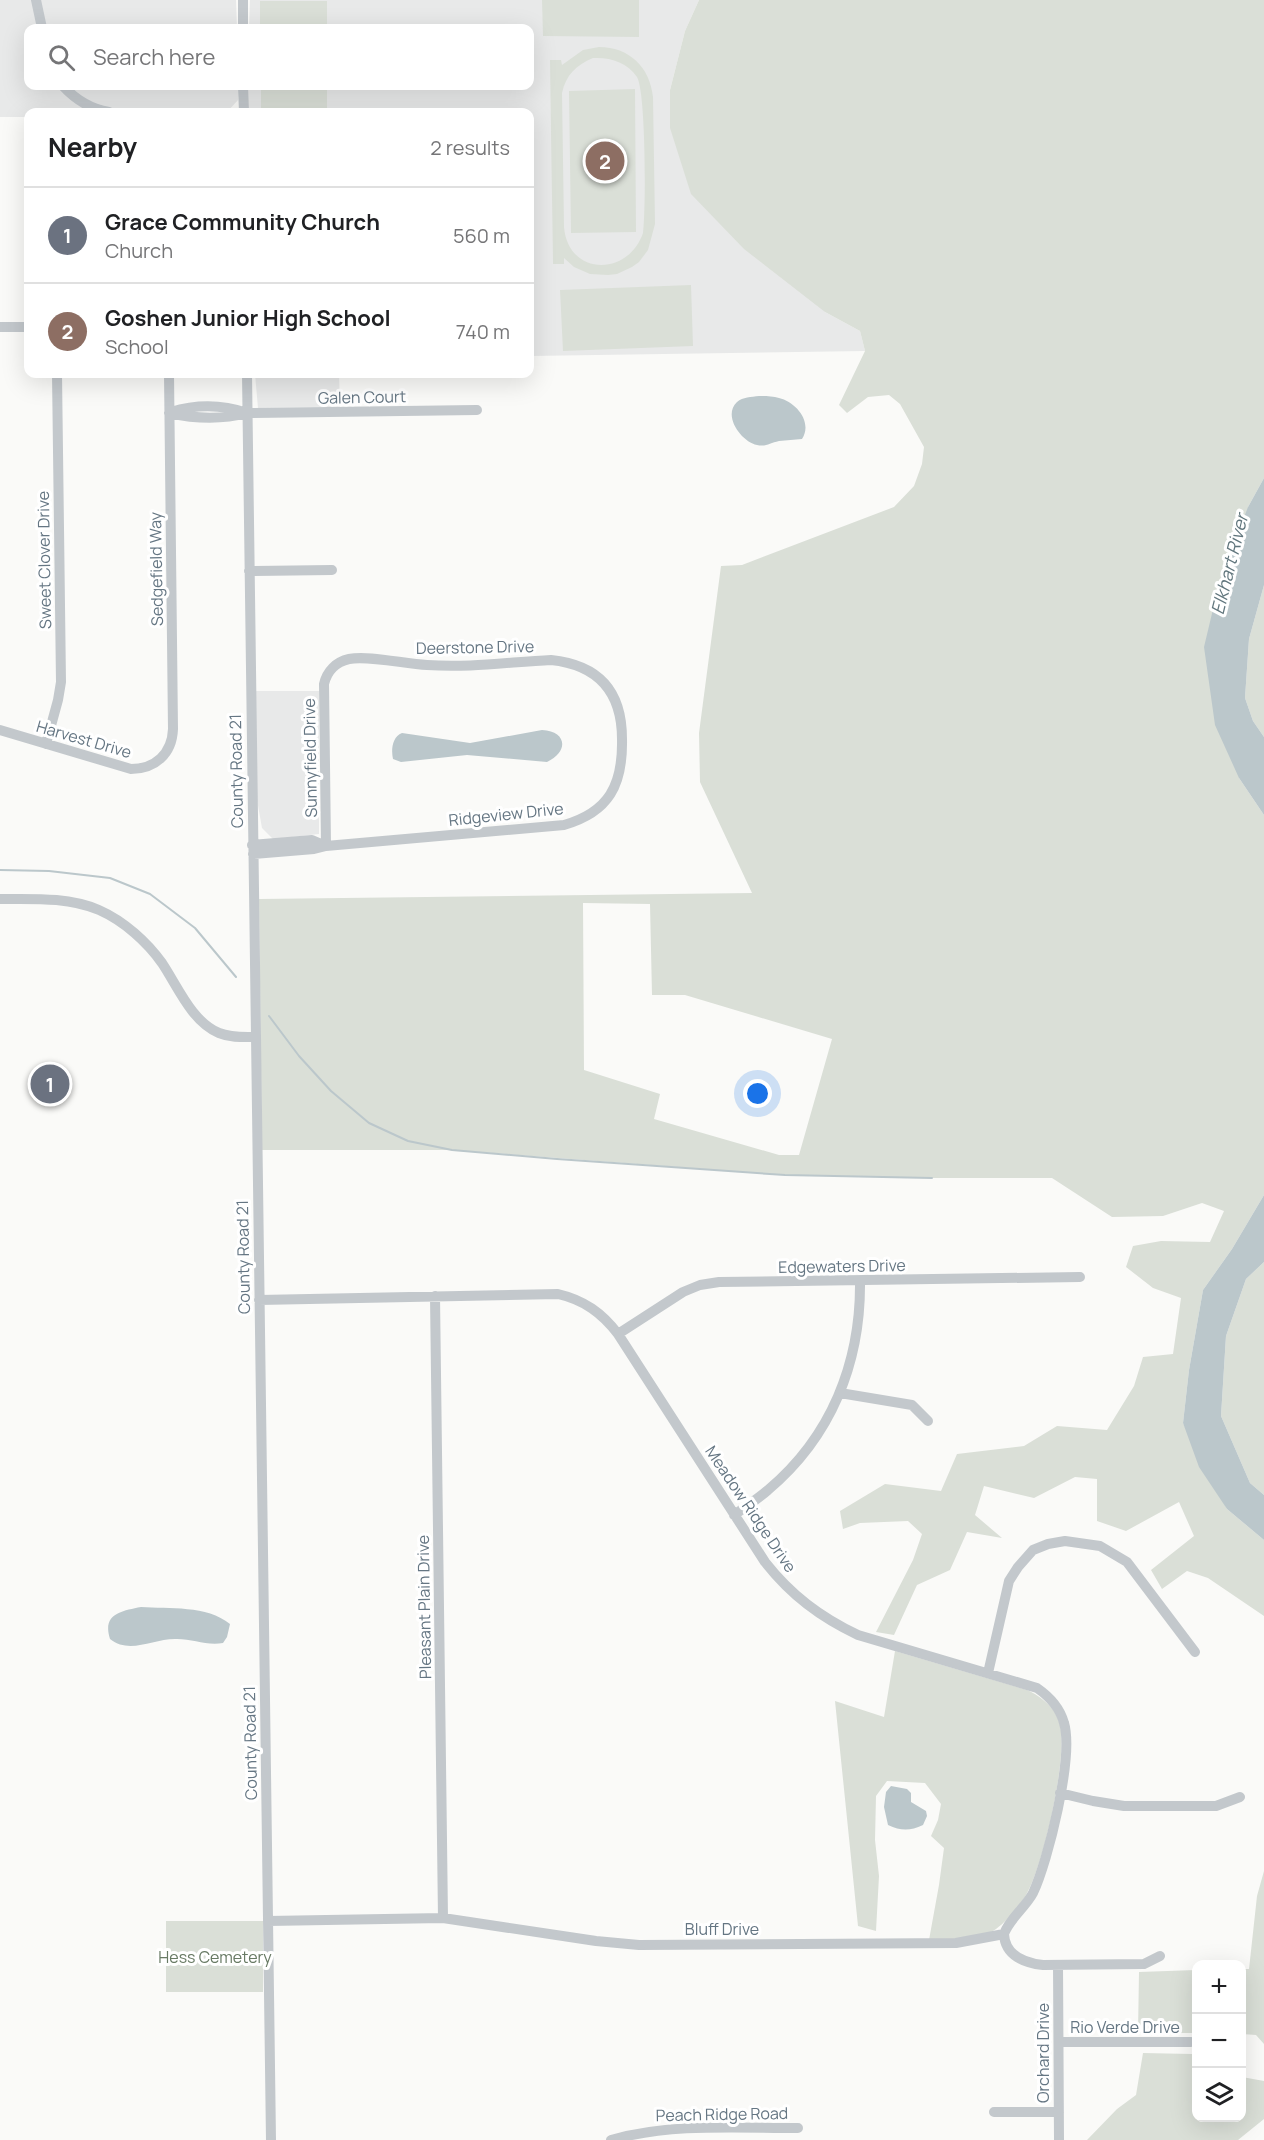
<!DOCTYPE html>
<meta charset="utf-8">
<style>
body{margin:0;font-family:Manrope,sans-serif;background:#f6f6f6;color:#202124}
.controls{position:absolute;right:18px;bottom:18px;display:grid;overflow:hidden;border-radius:12px;box-shadow:0 6px 24px #0002}
.controls button{width:54px;height:54px;display:grid;place-items:center;padding:0;border:0;border-bottom:2px solid #e0e0e0;background:#fff;color:#202124;font:30px sans-serif}
.you{position:absolute;left:758px;top:1094px;width:21px;height:21px;margin:-15px;border:4px solid #fff;border-radius:50%;background:#1a73e8;box-shadow:0 0 0 9px #1a73e833}
.badge{display:grid;place-items:center;width:39px;height:39px;border-radius:50%;background:#e4572e;color:#fff;font-size:20px;font-weight:700}
.pin{position:absolute;translate:-50% -50%;border:3px solid #fff;box-shadow:0 2px 6px #0006}
.list{margin:0;padding:0;list-style:none}
h2{display:flex;justify-content:space-between;align-items:center;height:78px;margin:0;padding:0 24px;font-size:26px}
h2 small{font-size:20px;font-weight:400;color:#757577}
.list li{display:grid;grid-template-columns:39px 1fr auto;gap:18px;align-items:center;box-sizing:border-box;height:96px;padding:0 24px;border-top:2px solid #e0e0e0}
.list b{display:block;font-size:22px;white-space:nowrap}
.list p{margin:0;font-size:20px;white-space:nowrap;color:#757577}
.list em{font-size:20px;font-style:normal;color:#757577}
.icon{flex:none;width:33px;height:33px;fill:none;stroke:currentColor;stroke-width:2;stroke-linecap:round;stroke-linejoin:round}
.map{position:relative;flex:none;width:1264px;height:2140px;overflow:hidden}
.search{position:absolute;background:#fff;box-shadow:0 6px 24px #0002;left:24px;top:24px;width:510px;height:66px;display:flex;align-items:center;gap:15px;box-sizing:border-box;padding:0 21px;border-radius:12px;color:#757577;font-size:22px}
.panel{position:absolute;background:#fff;box-shadow:0 6px 24px #0002;left:24px;top:108px;width:510px;height:270px;border-radius:12px}
.map>svg:first-child{display:block}
.built{fill:#e8e9e9}
.green{fill:#dadfd7;fill-rule:evenodd}
.water{fill:#bbc7cb}
.lines{fill:none;stroke-linecap:round;stroke-linejoin:round}
.stream{stroke:#bbc7cb;stroke-width:2}
.minor{stroke:#c3c8cc;stroke-width:10}
.labels{text-anchor:middle;dominant-baseline:central;stroke-width:6;stroke-linejoin:round;paint-order:stroke}
.street-label{font-size:16px;fill:#657683;stroke:#fff}
.park-label{font-size:16px;fill:#687a64;stroke:#fff}
.water-label{font-size:18px;font-style:italic;fill:#60757c;stroke:#fff}
</style>
<div class="map">
<svg width="1264" height="2140" viewBox="0 0 1264 2140">
<rect width="100%" height="100%" fill="#fafaf8"/>
<!-- built -->
<path class="built" d="M 0,0 L 236,0 L 237,28 L 28,28 L 28,86 L 239,86 L 238,100 L 227,112 L 28,112 L 28,117 L 0,117 Z
M 250,0 L 699,0 L 685,31 L 670,90 L 825,312 L 860,331 L 865,351 L 530,356 L 530,112 L 248,112 L 247,86 L 530,86 L 530,28 L 249,28 Z
M 255,374 L 339,374 L 340,407 L 258,408 Z
M 255,691 L 319,691 L 319,834 L 273,839 L 262,828 L 257,800 Z"/>
<!-- green -->
<path class="green" d="M 542,0 L 639,0 L 639,37 L 543,36 Z
M 699,0 L 1264,0 L 1264,478 L 1248,507 L 1239,778 L 1264,815 L 1264,1195 L 1232,1249 L 1203,1290 L 1189,1370 L 1183,1423 L 1227,1509 L 1264,1540 L 1264,1616 L 1208,1578 L 1187,1571 L 1162,1589 L 1151,1570 L 1194,1536 L 1179,1502 L 1126,1531 L 1097,1521 L 1097,1479 L 1075,1477 L 1034,1498 L 984,1486 L 975,1515 L 1002,1538 L 967,1532 L 950,1570 L 917,1585 L 894,1635 L 876,1632 L 913,1560 L 922,1534 L 908,1521 L 860,1523 L 843,1529 L 840,1511 L 885,1484 L 941,1491 L 957,1454 L 1024,1446 L 1057,1426 L 1107,1430 L 1134,1386 L 1143,1357 L 1173,1354 L 1181,1298 L 1153,1288 L 1126,1267 L 1133,1246 L 1161,1241 L 1210,1242 L 1224,1211 L 1202,1203 L 1163,1216 L 1112,1217 L 1052,1178 L 932,1178 L 785,1175 L 452,1150 L 262,1150 L 259,899 L 752,893 L 700,782 L 699,733 L 721,566 L 742,565 L 894,507 L 914,486 L 922,464 L 924,447 L 900,404 L 889,395 L 868,397 L 847,413 L 839,405 L 865,351 L 860,331 L 825,312 L 744,249 L 691,194 L 670,128 L 670,90 L 685,31 ZM 583,903 L 650,904 L 652,995 L 685,995 L 832,1039 L 799,1155 L 779,1155 L 654,1119 L 660,1094 L 584,1070 Z
M 260,1 L 327,1 L 327,28 L 260,28 Z
M 599,47 C 629,47 650,67 653,97 L 655,224 L 648,250 L 639,262 L 632,267 L 617,274 L 608,275 L 590,274 L 574,267 L 564,258 L 564,264 L 553,264 L 550,60 L 561,60 L 562,65 L 583,50 ZM 593,58 C 610,57 627,62 637,77 C 646,92 646,211 643,233 C 628,277 568,276 564,227 L 562,93 C 566,75 576,65 593,58 Z
M 261,86 L 327,86 L 327,112 L 261,112 Z
M 635,89 L 636,232 L 571,233 L 569,91 Z
M 691,285 L 693,346 L 563,351 L 560,290 Z
M 1264,585 L 1264,737 L 1253,721 L 1245,698 L 1249,639 Z
M 1264,1262 L 1264,1495 L 1250,1483 L 1221,1416 L 1226,1336 L 1246,1279 Z
M 895,1651 L 1027,1690 C 1042,1697 1056,1708 1060,1725 C 1068,1757 1043,1867 1026,1895 C 1019,1907 1007,1921 996,1929 C 978,1942 950,1939 929,1940 L 939,1885 L 944,1848 L 931,1836 L 938,1820 L 941,1804 L 925,1783 L 887,1781 L 876,1796 L 875,1840 L 879,1876 L 876,1931 L 858,1926 L 835,1701 L 884,1717 Z
M 1264,1871 L 1264,2044 L 1256,2035 L 1242,2034 L 1242,1969 L 1249,1969 L 1257,1896 Z
M 166,1921 L 263,1921 L 263,1992 L 166,1992 Z
M 1196,1970 L 1196,2033 L 1138,2033 L 1139,1972 Z
M 1143,2053 L 1192,2054 L 1196,2057 L 1196,2118 L 1242,2118 L 1242,2077 L 1264,2081 L 1264,2119 L 1238,2140 L 1087,2140 L 1117,2109 L 1136,2095 Z"/>
<!-- water -->
<path class="water" d="M 759,396 C 765,396 773,396 779,398 C 796,402 813,422 802,439 C 794,440 787,440 779,441 C 770,443 766,447 757,445 C 742,442 722,416 737,402 C 743,397 751,397 759,396 Z
M 1264,478 L 1264,585 L 1249,639 L 1245,698 L 1253,721 L 1264,737 L 1264,815 L 1239,778 L 1215,725 L 1204,647 L 1220,580 L 1248,507 Z
M 542,730 C 567,731 569,752 547,762 L 467,755 L 401,762 L 393,759 C 391,750 392,737 402,733 L 470,743 Z
M 1264,1195 L 1264,1262 L 1246,1279 L 1226,1336 L 1221,1416 L 1250,1483 L 1264,1495 L 1264,1540 L 1227,1509 L 1199,1467 L 1183,1423 L 1189,1370 L 1203,1290 L 1232,1249 Z
M 141,1607 C 169,1609 207,1605 230,1624 L 227,1637 L 223,1643 C 207,1646 193,1639 177,1639 C 154,1638 130,1655 110,1639 C 102,1614 121,1611 141,1607 Z
M 891,1786 L 907,1789 L 911,1793 L 911,1802 L 926,1811 L 927,1816 L 923,1825 C 910,1831 901,1831 888,1825 L 884,1807 L 886,1792 Z"/>
<g class="lines">
<!-- stream -->
<path class="stream" d="M 0,870 L 49,871 L 110,878 L 150,894 L 195,928 L 236,977
M 269,1016 L 299,1056 L 331,1091 L 369,1123 L 408,1141 L 452,1150 L 557,1159 L 785,1175 L 932,1178"/>
<!-- minor -->
<path class="minor" d="M 36,0 L 42,28
M 243,0 L 243,28
M 63,86 C 76,100 90,109 109,112
M 243,86 L 244,112
M 0,327 L 28,327
M 247,374 L 271,2140
M 171,412 C 197,404 221,404 247,413
M 169,413 C 196,419 221,420 247,413 L 477,410
M 249,571 L 332,570
M 0,730 L 131,769 C 155,769 172,754 173,729 L 169,374
M 46,744 L 58,700 L 61,682 L 57,374
M 252,845 L 312,840 L 326,846
M 253,854 L 314,849 L 326,846 L 564,825 C 609,812 623,785 622,739 C 622,692 599,665 551,660 C 510,662 469,668 427,665 C 405,664 368,655 349,659 C 336,662 327,671 324,684 L 326,846
M 0,899 C 34,899 68,897 99,910 C 124,921 147,942 162,963 C 178,987 192,1022 219,1033 C 231,1038 244,1037 256,1037
M 435,1296 L 443,1918
M 259,1300 L 558,1294 C 584,1300 602,1313 618,1334 L 765,1562 C 791,1595 820,1617 858,1635 L 1037,1688 C 1050,1697 1060,1708 1064,1723 C 1074,1757 1048,1861 1033,1893 C 1025,1908 1009,1919 1004,1934
M 618,1334 L 683,1292 L 700,1285 L 719,1282 L 1080,1277
M 840,1393 L 912,1405 L 928,1421
M 734,1515 C 745,1507 758,1499 768,1490 C 831,1437 861,1363 860,1281
M 988,1673 L 1009,1581 L 1018,1567 L 1033,1550 L 1048,1544 L 1065,1541 L 1100,1546 L 1127,1562 L 1195,1652
M 1060,1793 L 1093,1801 L 1124,1806 L 1216,1806 L 1240,1797
M 268,1921 L 443,1918 L 596,1941 L 639,1945 L 956,1943 L 1004,1934 C 1005,1956 1025,1963 1043,1965 L 1144,1964 L 1160,1956
M 1058,1965 L 1059,2140
M 1059,2042 L 1191,2042
M 994,2112 L 1059,2112
M 611,2140 C 671,2123 736,2128 798,2128"/>
</g>
<g class="labels">
<!-- street labels -->
<g class="street-label">
<text transform="translate(362 397) rotate(-1)">Galen Court</text>
<text transform="translate(44 560) rotate(-91)">Sweet Clover Drive</text>
<text transform="translate(156 569) rotate(-91)">Sedgefield Way</text>
<text transform="translate(475 647) rotate(-1)">Deerstone Drive</text>
<text transform="translate(84 739) rotate(16)">Harvest Drive</text>
<text transform="translate(310 758) rotate(-91)">Sunnyfield Drive</text>
<text transform="translate(236 771) rotate(-91)">County Road 21</text>
<text transform="translate(506 814) rotate(-6)">Ridgeview Drive</text>
<text transform="translate(243 1257) rotate(-91)">County Road 21</text>
<text transform="translate(842 1266) rotate(-1)">Edgewaters Drive</text>
<text transform="translate(751 1509) rotate(56)">Meadow Ridge Drive</text>
<text transform="translate(424 1607) rotate(-91)">Pleasant Plain Drive</text>
<text transform="translate(250 1743) rotate(-91)">County Road 21</text>
<text x="722" y="1929">Bluff Drive</text>
<text x="1125" y="2027">Rio Verde Drive</text>
<text transform="translate(1043 2053) rotate(-90)">Orchard Drive</text>
<text transform="translate(722 2114) rotate(-1)">Peach Ridge Road</text>
</g>
<!-- park labels -->
<g class="park-label">
<text x="215" y="1957">Hess Cemetery</text>
</g>
<!-- water labels -->
<g class="water-label">
<text transform="translate(1229 564) rotate(-76)">Elkhart River</text>
</g>
</g>
</svg>
<div class="controls">
<button>+</button>
<button>−</button>
<button><svg class="icon" aria-label="layers" viewBox="0 0 24 24"><path d="M12 4l9 5-9 5-9-5zM3 14l9 5 9-5"/></svg></button>
</div>
<div class="you"></div>
<div class="pin badge" style="left:50px;top:1084px;background:#6b7280">1</div>
<div class="pin badge" style="left:605px;top:161px;background:#8d6e63">2</div>
<div class="search"><svg class="icon" aria-label="search" viewBox="0 0 24 24"><circle cx="10" cy="10" r="6"/><path d="M15 15l6 6"/></svg>Search here</div>
<section class="panel">
<h2>Nearby<small>2 results</small></h2>
<ul class="list">
<li><span class="badge" style="background:#6b7280">1</span><div><b>Grace Community Church</b><p>Church</p></div><em>560 m</em></li>
<li><span class="badge" style="background:#8d6e63">2</span><div><b>Goshen Junior High School</b><p>School</p></div><em>740 m</em></li>
</ul>
</section>
</div>
